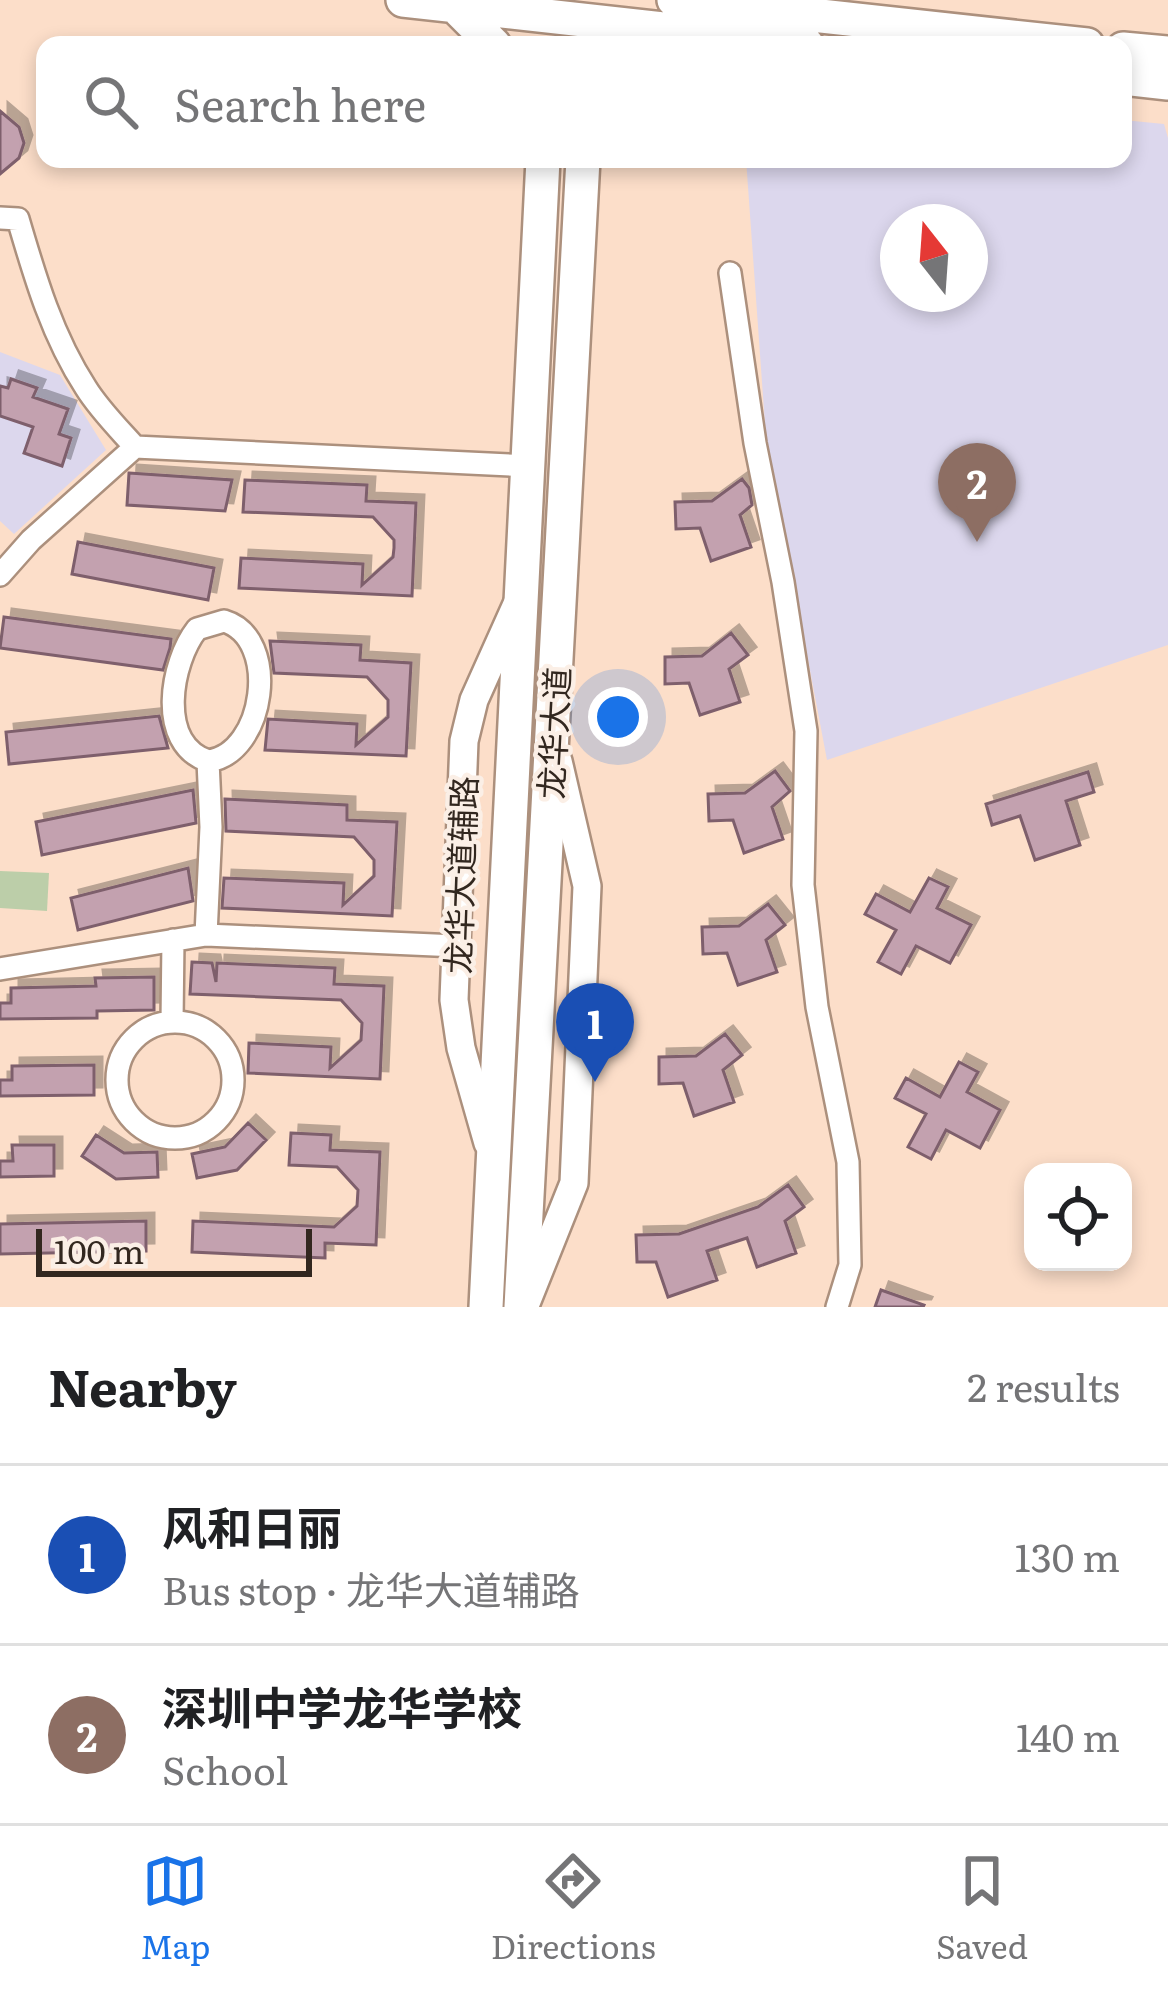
<!DOCTYPE html>
<meta charset="utf-8">
<style>
body{margin:0;font-family:Literata,"Noto Sans SC",serif;background:#f2f2f2;color:#202124}
.controls{position:absolute;right:36px;bottom:36px;display:grid;overflow:hidden;border-radius:24px;box-shadow:0 6px 18px #0003}
.controls button{width:108px;height:108px;display:grid;place-items:center;padding:0;border:0;border-bottom:3px solid #e0e0e0;background:#fff;color:#202124;font:60px sans-serif}
.compass{position:absolute;left:880px;top:204px;width:108px;height:108px;border-radius:50%;background:#fff;box-shadow:0 6px 18px #0003;rotate:343deg}
.scale{position:absolute;left:36px;bottom:30px;width:276px;box-sizing:border-box;padding-left:12px;border:6px solid #32271f;border-top:0;font-size:33px;line-height:42px;white-space:nowrap;color:#32271f;-webkit-text-stroke:9px #fbefe6;paint-order:stroke}
.you{position:absolute;left:618px;top:717px;width:42px;height:42px;margin:-30px;border:9px solid #fff;border-radius:50%;background:#1a73e8;box-shadow:0 0 0 18px #1a73e833}
.badge{display:grid;place-items:center;width:78px;height:78px;border-radius:50%;background:#1a73e8;color:#fff;font-size:39px;font-weight:700}
.pin{position:absolute;translate:-50% -99px;filter:drop-shadow(0 3px 6px #0008)}
.pin::after{content:'';position:absolute;top:63px;width:42px;height:36px;background:inherit;clip-path:polygon(0 0,100% 0,50% 100%)}
.list{margin:0;padding:0;list-style:none}
h2{display:flex;justify-content:space-between;align-items:center;height:156px;margin:0;padding:0 48px;font-size:51px}
h2 small{font-size:39px;font-weight:400;color:#757577}
.list li{display:grid;grid-template-columns:78px 1fr auto;gap:36px;align-items:center;box-sizing:border-box;height:180px;padding:0 48px;border-top:3px solid #e0e0e0}
.list b{display:block;font-size:45px;white-space:nowrap}
.list p{margin:0;font-size:39px;white-space:nowrap;color:#757577}
.list em{font-size:39px;font-style:normal;color:#757577}
.icon{flex:none;width:66px;height:66px;fill:none;stroke:currentColor;stroke-width:2;stroke-linecap:round;stroke-linejoin:round}
.map{position:relative;flex:none;width:1168px;height:1307px;overflow:hidden}
.search{position:absolute;background:#fff;box-shadow:0 6px 18px #0003;left:36px;right:36px;top:36px;height:132px;display:flex;align-items:center;gap:30px;box-sizing:border-box;padding:0 42px;border-radius:24px;color:#757577;font-size:45px}
.sheet{height:516px;background:#fff}
nav{display:flex;justify-content:space-around;align-items:center;box-sizing:border-box;height:168px;border-top:3px solid #e0e0e0;background:#fff;font-size:33px;color:#757577}
nav a{display:grid;justify-items:center;gap:6px}
nav .on{color:#1a73e8}
.map>svg:first-child{display:block}
.education{fill:#dcd7ed;fill-rule:evenodd}
.green{fill:#bccea9}
.building{fill:#c3a1af;stroke:#7e5f6c;stroke-width:3;filter:url(#shadow)}
.lines{fill:none;stroke-linecap:round;stroke-linejoin:round}
.street-casing{stroke:#ac907d;stroke-width:26}
.secondary-casing{stroke:#ac907d;stroke-width:32}
.primary-casing{stroke:#ac907d;stroke-width:38}
.street{stroke:#fff;stroke-width:21}
.secondary{stroke:#fff;stroke-width:27}
.primary{stroke:#fff;stroke-width:33}
.labels{text-anchor:middle;dominant-baseline:central;stroke-width:9;stroke-linejoin:round;paint-order:stroke}
.street-label{font-size:33px;fill:#32271f;stroke:#fbefe6}
</style>
<div class="map">
<svg width="1168" height="1307" viewBox="0 0 1168 1307">
<defs>
<filter id="shadow"><feDropShadow dx="8" dy="-8" stdDeviation="0" flood-color="#0004"/></filter>
</defs>
<rect width="100%" height="100%" fill="#fcdec9"/>
<!-- education -->
<path class="education" d="M 1123,120 L 1164,124 L 1168,138 L 1168,645 L 827,760 L 766,438 L 746,159 L 1123,159 ZM 898,222 L 970,222 L 970,294 L 898,294 Z
M 0,352 L 60,375 L 106,450 L 14,534 L 0,521 Z"/>
<!-- green -->
<path class="green" d="M 0,871 L 49,873 L 47,911 L 0,908 Z"/>
<!-- building -->
<path class="building" d="M 0,111 L 19,127 L 24,143 L 19,158 L 0,174 Z
M 11,379 L 37,388 L 33,397 L 68,409 L 59,434 L 71,438 L 62,466 L 24,453 L 33,427 L 0,416 L 0,386 L 8,388 Z
M 129,473 L 232,480 L 225,511 L 127,505 Z
M 742,479 L 749,488 L 752,505 L 740,515 L 751,547 L 711,561 L 700,528 L 676,529 L 675,502 L 712,501 Z
M 245,480 L 367,485 L 366,501 L 416,503 L 412,596 L 239,588 L 241,558 L 363,564 L 362,585 L 393,557 L 394,548 L 394,540 L 373,517 L 243,512 Z
M 78,542 L 214,568 L 208,600 L 72,574 Z
M 4,617 L 171,639 L 170,648 L 163,670 L 0,648 Z
M 731,633 L 748,655 L 729,669 L 740,702 L 700,715 L 689,683 L 665,684 L 665,657 L 702,656 Z
M 270,641 L 361,645 L 360,660 L 411,663 L 406,756 L 265,750 L 268,719 L 357,724 L 356,745 L 388,717 L 388,700 L 367,677 L 274,673 Z
M 159,716 L 168,748 L 9,764 L 6,732 Z
M 775,771 L 790,791 L 772,807 L 783,839 L 744,853 L 733,820 L 709,821 L 708,794 L 745,793 Z
M 1088,772 L 1094,792 L 1066,801 L 1080,845 L 1035,860 L 1020,816 L 992,825 L 986,804 Z
M 193,790 L 196,823 L 42,855 L 36,822 Z
M 225,799 L 347,805 L 347,820 L 397,822 L 392,916 L 222,908 L 224,878 L 344,883 L 343,905 L 374,876 L 374,860 L 354,837 L 226,831 Z
M 188,868 L 193,901 L 78,930 L 71,898 Z
M 929,878 L 948,887 L 937,908 L 971,925 L 950,963 L 916,946 L 901,974 L 878,962 L 896,930 L 865,914 L 876,894 L 910,912 Z
M 768,904 L 785,925 L 766,940 L 777,972 L 738,985 L 727,953 L 703,954 L 702,927 L 739,926 Z
M 192,962 L 212,963 L 216,982 L 217,963 L 335,968 L 334,984 L 384,986 L 380,1079 L 248,1073 L 249,1043 L 331,1047 L 330,1068 L 361,1040 L 362,1023 L 341,1000 L 190,994 Z
M 154,977 L 154,1010 L 97,1011 L 97,1018 L 0,1019 L 0,1003 L 11,1003 L 11,988 L 96,986 L 95,978 Z
M 725,1034 L 742,1055 L 723,1070 L 734,1102 L 694,1116 L 683,1083 L 659,1084 L 659,1057 L 696,1056 Z
M 959,1062 L 978,1072 L 967,1092 L 1000,1110 L 980,1148 L 946,1130 L 931,1159 L 908,1147 L 926,1114 L 895,1098 L 906,1078 L 940,1097 Z
M 94,1065 L 94,1095 L 0,1096 L 0,1080 L 12,1080 L 12,1066 Z
M 248,1123 L 266,1140 L 237,1170 L 197,1178 L 192,1154 L 225,1147 Z
M 291,1133 L 331,1135 L 330,1150 L 380,1152 L 376,1245 L 325,1243 L 325,1258 L 192,1252 L 193,1221 L 334,1227 L 357,1206 L 358,1190 L 337,1167 L 289,1165 Z
M 96,1135 L 124,1153 L 157,1152 L 158,1177 L 116,1179 L 82,1156 Z
M 12,1145 L 54,1145 L 54,1176 L 0,1177 L 0,1161 L 13,1161 Z
M 788,1185 L 804,1207 L 785,1221 L 796,1253 L 757,1267 L 747,1238 L 707,1251 L 717,1280 L 668,1297 L 656,1262 L 637,1262 L 636,1235 L 679,1234 L 758,1207 Z
M 146,1221 L 146,1251 L 0,1254 L 0,1224 Z
M 881,1290 L 924,1305 L 923,1307 L 875,1307 Z"/>
<g class="lines">
<!-- street casing -->
<g class="street-casing">
<path id="street" d="M 0,218 L 18,219 C 35,277 52,336 86,388 C 99,409 118,428 135,447
M 730,273 L 755,443 L 783,582 L 806,731 L 803,885 L 817,1007 L 848,1162 L 850,1265 L 837,1307
M 0,575 L 31,540 L 135,447 L 529,466
M 224,621 C 281,638 265,754 208,761 C 156,743 171,662 197,629 Z
M 206,935 L 211,827 L 208,761
M 0,969 L 206,935 L 457,946
M117 1080a58 58 0 1 1 116 0a58 58 0 1 1-116 0Z
M 172,1022 L 173,940"/>
</g>
<!-- secondary casing -->
<g class="secondary-casing">
<path id="secondary" d="M 488,1143 L 461,1048 L 454,1000 L 464,741 L 474,700 L 518,602
M 526,1303 L 574,1183 L 587,886 L 558,761"/>
</g>
<!-- primary casing -->
<g class="primary-casing">
<path id="primary" d="M 403,0 L 807,45
M 674,0 L 1087,45
M 455,6 L 494,45
M 1123,49 L 1168,53
M 1123,78 L 1168,83
M 486,1307 L 543,159
M 521,1307 L 583,159"/>
</g>
<!-- street -->
<use href="#street" class="street"/>
<!-- secondary -->
<use href="#secondary" class="secondary"/>
<!-- primary -->
<use href="#primary" class="primary"/>
</g>
<g class="labels">
<!-- street labels -->
<g class="street-label">
<text transform="translate(552 733) rotate(-87)">龙华大道</text>
<text transform="translate(459 875) rotate(-88)">龙华大道辅路</text>
</g>
</g>
</svg>
<div class="controls">
<button><svg class="icon" aria-label="locate" viewBox="0 0 24 24"><circle cx="12" cy="12" r="6"/><path d="M12 2v4M12 18v4M2 12h4M18 12h4"/></svg></button>
</div>
<svg class="compass" viewBox="-18 -18 36 36"><path d="M0-13l5 13h-10z" fill="#e53935"/><path d="M0 13l5-13h-10z" fill="#757577"/></svg>
<div class="scale">100 m</div>
<div class="you"></div>
<div class="pin badge" style="left:595px;top:1082px;background:#1a4fb4">1</div>
<div class="pin badge" style="left:977px;top:542px;background:#8d6e63">2</div>
<div class="search"><svg class="icon" aria-label="search" viewBox="0 0 24 24"><circle cx="10" cy="10" r="6"/><path d="M15 15l6 6"/></svg>Search here</div>
</div>
<section class="sheet">
<h2>Nearby<small>2 results</small></h2>
<ul class="list">
<li><span class="badge" style="background:#1a4fb4">1</span><div><b>风和日丽</b><p>Bus stop · 龙华大道辅路</p></div><em>130 m</em></li>
<li><span class="badge" style="background:#8d6e63">2</span><div><b>深圳中学龙华学校</b><p>School</p></div><em>140 m</em></li>
</ul>
</section>
<nav>
<a class="on"><svg class="icon" aria-label="map" viewBox="0 0 24 24"><path d="M3 6l6-2 6 2 6-2v14l-6 2-6-2-6 2zM9 4v14M15 6v14"/></svg>Map</a>
<a><svg class="icon" aria-label="directions" viewBox="0 0 24 24"><path d="M12 3l9 9-9 9-9-9zM9 14v-3h6M13 9l2 2-2 2"/></svg>Directions</a>
<a><svg class="icon" aria-label="saved" viewBox="0 0 24 24"><path d="M7 4h10v16l-5-4-5 4z"/></svg>Saved</a>
</nav>
